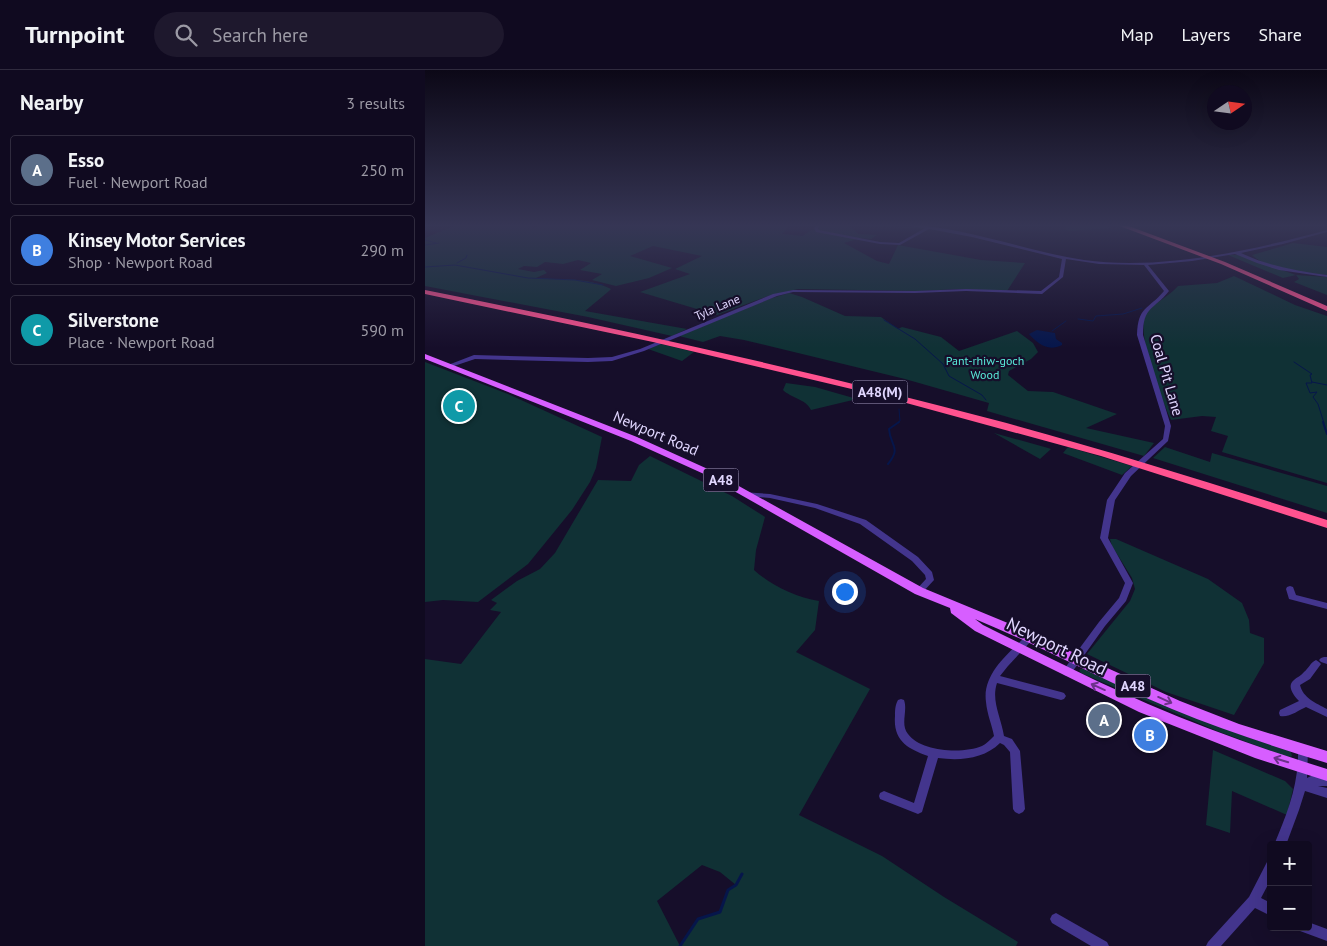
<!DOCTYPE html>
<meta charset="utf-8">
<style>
body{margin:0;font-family:"PT Sans",sans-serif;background:#1e182d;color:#f1f3f6}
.controls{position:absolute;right:15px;bottom:15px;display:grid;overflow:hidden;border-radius:5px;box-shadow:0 5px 20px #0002}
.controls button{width:45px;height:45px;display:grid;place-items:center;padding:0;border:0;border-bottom:1px solid #302b3e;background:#100a20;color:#f1f3f6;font:25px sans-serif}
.compass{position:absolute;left:782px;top:15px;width:45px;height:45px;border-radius:50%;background:#100a20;box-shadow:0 5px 20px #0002;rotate:77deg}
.you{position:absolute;left:419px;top:521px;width:18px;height:18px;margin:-12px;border:4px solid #fff;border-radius:50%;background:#1a73e8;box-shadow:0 0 0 8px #1a73e833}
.badge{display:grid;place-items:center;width:32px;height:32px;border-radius:50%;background:#0b8043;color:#fff;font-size:16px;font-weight:700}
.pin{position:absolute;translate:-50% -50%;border:2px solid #fff;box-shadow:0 1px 5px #0006}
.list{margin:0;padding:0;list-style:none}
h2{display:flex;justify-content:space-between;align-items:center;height:65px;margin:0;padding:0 20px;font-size:21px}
h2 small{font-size:16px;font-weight:400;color:#9c9aa5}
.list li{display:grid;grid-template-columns:32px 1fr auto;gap:15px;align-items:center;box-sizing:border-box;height:70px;margin:0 10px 10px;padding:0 10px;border:1px solid #302b3e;border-radius:5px}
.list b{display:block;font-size:19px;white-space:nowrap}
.list p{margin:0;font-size:16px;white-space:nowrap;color:#9c9aa5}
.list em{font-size:16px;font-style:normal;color:#9c9aa5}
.icon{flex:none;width:28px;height:28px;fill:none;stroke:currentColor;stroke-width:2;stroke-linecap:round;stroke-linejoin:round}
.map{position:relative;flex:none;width:902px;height:876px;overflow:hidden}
header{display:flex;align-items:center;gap:30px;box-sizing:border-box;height:70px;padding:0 25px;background:#100a20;border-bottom:1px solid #302b3e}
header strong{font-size:24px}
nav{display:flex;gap:28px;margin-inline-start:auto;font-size:18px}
.search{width:350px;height:45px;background:#1e182d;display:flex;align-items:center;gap:12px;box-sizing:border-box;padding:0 18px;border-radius:28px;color:#9c9aa5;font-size:19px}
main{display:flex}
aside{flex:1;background:#100a20}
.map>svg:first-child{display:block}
.green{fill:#103135;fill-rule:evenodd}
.water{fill:#06164b}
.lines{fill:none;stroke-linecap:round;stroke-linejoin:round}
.stream-far2{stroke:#06164b;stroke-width:1}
.stream-far1{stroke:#06164b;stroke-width:2}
.stream{stroke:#06164b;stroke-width:3}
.minor{fill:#43358d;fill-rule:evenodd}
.major{fill:#d75eff;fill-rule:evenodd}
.highway{fill:#ff528f;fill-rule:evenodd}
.oneway{stroke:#6d328a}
.labels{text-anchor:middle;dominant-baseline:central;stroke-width:4.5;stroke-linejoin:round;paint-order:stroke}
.far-street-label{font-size:12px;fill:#e1d7ff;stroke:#160e2a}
.far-park-label{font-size:12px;fill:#58ead8;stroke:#160e2a}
.shield{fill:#160e2a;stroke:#a49bbf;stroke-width:1}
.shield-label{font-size:14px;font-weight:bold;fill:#e1d7ff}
.street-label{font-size:15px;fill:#e1d7ff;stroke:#160e2a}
.near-street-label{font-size:18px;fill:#e1d7ff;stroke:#160e2a}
</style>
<header>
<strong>Turnpoint</strong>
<div class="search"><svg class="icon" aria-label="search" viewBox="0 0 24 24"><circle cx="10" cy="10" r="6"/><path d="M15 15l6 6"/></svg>Search here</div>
<nav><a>Map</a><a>Layers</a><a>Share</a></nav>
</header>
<main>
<aside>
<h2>Nearby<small>3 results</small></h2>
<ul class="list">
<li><span class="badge" style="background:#5c6f8a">A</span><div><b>Esso</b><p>Fuel · Newport Road</p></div><em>250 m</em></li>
<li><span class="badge" style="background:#3f7fe0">B</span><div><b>Kinsey Motor Services</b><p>Shop · Newport Road</p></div><em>290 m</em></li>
<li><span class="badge" style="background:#0f9aa8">C</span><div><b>Silverstone</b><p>Place · Newport Road</p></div><em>590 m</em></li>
</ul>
</aside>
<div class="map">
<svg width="902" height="876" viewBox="0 0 902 876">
<rect width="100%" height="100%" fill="#160e2a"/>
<!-- green -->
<path class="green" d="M 31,155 L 104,155 L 109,158 L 117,155 L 365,155 L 357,164 L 378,166 C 385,159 391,160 396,155 L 498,157 L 502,157 L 497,160 L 493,158 L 425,156 L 433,164 L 452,165 L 446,169 L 436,168 L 419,173 L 452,191 L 464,194 L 473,175 L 556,190 L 600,193 L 582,221 L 533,219 L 494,221 L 373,219 L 346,225 L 292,245 L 215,222 L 265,204 L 250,199 L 277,186 L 228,176 L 205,186 L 247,198 L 224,208 L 191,216 L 167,210 L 177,204 L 155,200 L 166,193 L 153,190 L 138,194 L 120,192 L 112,197 L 99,196 L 93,199 L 109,202 L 119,200 L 122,203 L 111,208 C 135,210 164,207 186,219 L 184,221 L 160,241 L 262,259 L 247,266 L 163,247 L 0,216 L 0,168 Z
M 639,155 L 679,155 L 687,158 L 645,161 L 640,160 L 641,158 Z
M 868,173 L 902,177 L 902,205 C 883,203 841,199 827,185 Z
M 803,185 L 814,185 L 871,205 L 902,207 L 902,225 L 869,212 L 874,209 L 871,205 L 858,208 Z
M 809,206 L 870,235 L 902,246 L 902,413 L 797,382 L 803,366 L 786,361 L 791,347 L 777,346 L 746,350 C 737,330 710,262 721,244 C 729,232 744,227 753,216 L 792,213 Z
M 364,223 L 377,227 L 420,246 L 456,247 L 473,259 L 477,257 L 516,267 L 534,281 L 592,261 L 608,273 L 613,282 L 606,289 L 584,301 L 583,305 L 603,321 L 628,322 L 692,344 L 661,358 L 729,373 L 719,386 L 562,341 L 564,333 L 480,309 L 319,270 L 295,266 L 278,272 L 254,266 L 344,229 Z
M 236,274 L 269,282 L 257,291 L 223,279 Z
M 0,292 L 83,324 L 177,367 L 171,398 L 165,412 L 147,440 L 103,494 L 53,532 L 18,530 L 0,532 Z
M 361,313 L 390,317 L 432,329 L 386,340 C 381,329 366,328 358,320 Z
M 569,363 L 623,378 L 626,379 L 615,389 Z
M 643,377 L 707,396 L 697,405 L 638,383 Z
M 740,377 L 785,392 L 787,383 L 902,416 L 902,443 L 728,388 Z
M 225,386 L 307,426 L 340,447 L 331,480 L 329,500 C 347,516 370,527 394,531 L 390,560 L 371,582 L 445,619 L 374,745 L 457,786 L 519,827 L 593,872 L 591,876 L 0,876 L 0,589 L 36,594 L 76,542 L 65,540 L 72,533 L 66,530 L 92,511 L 115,499 L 130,483 L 173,410 L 206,411 L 214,395 ZM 277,795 L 295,802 L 311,815 L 303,820 L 295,842 L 273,849 L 255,876 L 232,831 Z
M 685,469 L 691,469 L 783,509 L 817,533 L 824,550 L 825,563 L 839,568 L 839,593 L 809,645 L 741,622 L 662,584 L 705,531 L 710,519 L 707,508 L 687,476 Z
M 658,598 L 814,664 L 866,682 L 867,686 L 865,687 L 857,685 L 792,661 L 656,603 L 654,600 Z
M 788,680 L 860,711 L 868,719 L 862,745 L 807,721 L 805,763 L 781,755 Z"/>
<!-- water -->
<path class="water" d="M 612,260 L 630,263 L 631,269 L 637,273 L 637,275 C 623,282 613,274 604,264 Z"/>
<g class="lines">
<!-- stream-far2 -->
<path class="stream-far2" d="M 0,170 L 11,173
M 0,175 L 14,173
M 32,193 L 41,188 L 42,185
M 0,197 L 30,195 L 103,208 L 150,210 L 178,215
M 653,249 L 668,251 L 671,246 L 698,244 L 717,238
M 459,250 L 490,269 L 518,294 L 524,306 L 557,325 L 561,330
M 627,261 L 641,251
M 869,292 L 887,304 L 885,305 L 887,313 L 881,313 L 885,323 L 892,322 L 888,327 L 893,334 L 899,353
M 887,312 L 902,315
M 472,353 L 475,351 L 474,339"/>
<!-- stream-far1 -->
<path class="stream-far1" d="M 898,352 L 902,364
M 463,394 C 477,377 465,376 464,359 L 474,352"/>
<!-- stream -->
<path class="stream" d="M 255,876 L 273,849 L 295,842 L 303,820 L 311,815 L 317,804"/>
<!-- minor -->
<path class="minor" d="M 392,155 L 396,155 L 393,158 L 394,160 L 455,172 L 474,173 L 500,158 L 477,155 C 538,155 598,181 659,190 C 736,201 828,180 902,160 L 902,162 L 858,174 L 816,183 C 843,196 872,201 902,205 L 902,207 L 854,200 L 832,193 L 810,184 L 767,191 L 723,195 L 744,221 C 729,240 718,236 718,265 L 746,356 L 743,371 L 706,406 L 690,430 L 683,468 L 708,513 L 701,531 L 680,556 L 645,605 L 642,606 L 639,605 L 637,602 L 674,552 L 694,528 L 700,513 L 675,468 L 682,430 L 700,403 L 738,369 L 740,356 L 712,265 C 713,236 723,240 739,221 L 719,195 L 674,194 L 641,189 L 638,207 L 617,224 L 541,221 L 490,223 L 368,222 L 352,226 L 219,281 L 187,291 L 163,292 L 50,289 L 26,297 L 23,295 L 49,285 L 163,288 L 187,287 L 215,279 L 348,224 L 368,220 L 490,221 L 541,219 L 616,221 L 634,207 L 637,189 L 547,167 L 504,159 L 475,175 L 455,174 L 391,162 L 389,158 Z
M 318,422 L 345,424 L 392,434 L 441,450 L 493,487 L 507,502 L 509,510 L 497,523 L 491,523 L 490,521 L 501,509 L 500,505 L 487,491 L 435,454 L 390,438 L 345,428 L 321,426 L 318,426 L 317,424 Z
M 865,516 L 868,517 L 871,525 L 902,533 L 902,539 L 864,529 L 861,519 L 862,517 Z
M 604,565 L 607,566 L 609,568 L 607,570 L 583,596 L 575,606 L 636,622 L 639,623 L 641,626 L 639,629 L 636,630 L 572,613 C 566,631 576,647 579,666 L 587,669 L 595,681 L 600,739 L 598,742 L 594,744 L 590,742 L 588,739 L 585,682 L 579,675 L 575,673 C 559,689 535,691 513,688 L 497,742 L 493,744 L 455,729 L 454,726 L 455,723 L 459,721 L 489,733 L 503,686 C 483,679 468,671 470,646 C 470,641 470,635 473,630 L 476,629 L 479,630 C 483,641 475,654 483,664 C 496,682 538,684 557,676 C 561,674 565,670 569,666 C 567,655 562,644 561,632 C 557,604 583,584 601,566 Z
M 899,587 L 902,587 L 902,594 L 896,592 L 894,590 L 896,588 Z
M 891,590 L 894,592 L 896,594 L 885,609 L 875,615 C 878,628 891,633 902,639 L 902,647 L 881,637 C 874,640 864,648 855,646 L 854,643 L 855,640 L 874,631 C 869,626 861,616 869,610 C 872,607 876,606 879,602 C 884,598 885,593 891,590 Z
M 878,676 L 882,677 L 883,680 L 882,708 L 886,706 L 902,706 L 902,716 L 893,716 L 902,718 L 902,728 L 880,721 L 874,740 L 861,775 L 849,775 C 862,744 874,714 873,680 L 874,677 Z
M 846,791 L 846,809 L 836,828 L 846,833 L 846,846 L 830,838 L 796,876 L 781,876 L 783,872 L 824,827 L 842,792 Z
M 631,843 L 682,872 L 684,876 L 666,876 L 627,853 L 625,849 L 627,845 Z
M 883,852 L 902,859 L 902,871 L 875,861 L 873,857 L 883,857 Z"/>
<!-- major -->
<path class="major" d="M 0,284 L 212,367 L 285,400 L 498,518 L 590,556 L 755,631 L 814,654 L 902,681 L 902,693 C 850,677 798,660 747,639 C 680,612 616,576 550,549 L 558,555 C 613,582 667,610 723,634 C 781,659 841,680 902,699 L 902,711 L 830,688 L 714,642 L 550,561 L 526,543 L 525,538 L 490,524 L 279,404 L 206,371 L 0,289 Z"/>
<!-- highway -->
<path class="highway" d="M 692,155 L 701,155 L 800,192 L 902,236 L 902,241 L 796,194 Z
M 0,220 C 191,258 382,300 570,350 C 682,380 792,415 902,450 L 902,458 L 676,386 L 452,325 L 228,272 L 0,224 Z"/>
</g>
<!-- one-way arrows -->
<defs><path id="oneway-shaft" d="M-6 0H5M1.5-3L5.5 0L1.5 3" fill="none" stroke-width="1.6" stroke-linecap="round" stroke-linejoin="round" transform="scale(1.25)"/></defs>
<g class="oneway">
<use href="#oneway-shaft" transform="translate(673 617) rotate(-156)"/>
<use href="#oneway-shaft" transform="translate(740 630) rotate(24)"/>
<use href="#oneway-shaft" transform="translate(856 690) rotate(-163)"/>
</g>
<!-- sky -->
<linearGradient id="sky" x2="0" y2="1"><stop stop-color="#0c0817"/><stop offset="0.56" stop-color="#363655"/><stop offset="1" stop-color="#363655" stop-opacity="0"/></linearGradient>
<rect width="902" height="278" fill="url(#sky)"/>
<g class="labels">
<!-- far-street labels -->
<g class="far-street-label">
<text transform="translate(292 237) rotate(-23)">Tyla Lane</text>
</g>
<!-- far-park labels -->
<g class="far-park-label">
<text x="560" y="290">Pant-rhiw-goch<tspan x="560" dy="14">Wood</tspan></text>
</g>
<!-- shield labels -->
<g class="shield">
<rect x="427.5" y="310.5" width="55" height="23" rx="4"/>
<rect x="278.5" y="398.5" width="35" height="23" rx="4"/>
<rect x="690.5" y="604.5" width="35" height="23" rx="4"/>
</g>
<g class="shield-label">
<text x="455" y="322">A48(M)</text>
<text x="296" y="410">A48</text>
<text x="708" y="616">A48</text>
</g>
<!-- street labels -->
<g class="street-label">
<text transform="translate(742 305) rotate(74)">Coal Pit Lane</text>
<text transform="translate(231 363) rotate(23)">Newport Road</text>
</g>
<!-- near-street labels -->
<g class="near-street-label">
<text transform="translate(632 576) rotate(26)">Newport Road</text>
</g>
</g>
</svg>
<div class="controls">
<button>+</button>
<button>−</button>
</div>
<svg class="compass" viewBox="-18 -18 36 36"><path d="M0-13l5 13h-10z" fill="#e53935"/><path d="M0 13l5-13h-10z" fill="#9c9aa5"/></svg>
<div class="you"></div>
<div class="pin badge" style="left:679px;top:650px;background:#5c6f8a">A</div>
<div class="pin badge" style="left:725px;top:665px;background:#3f7fe0">B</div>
<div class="pin badge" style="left:34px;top:336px;background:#0f9aa8">C</div>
</div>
</main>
